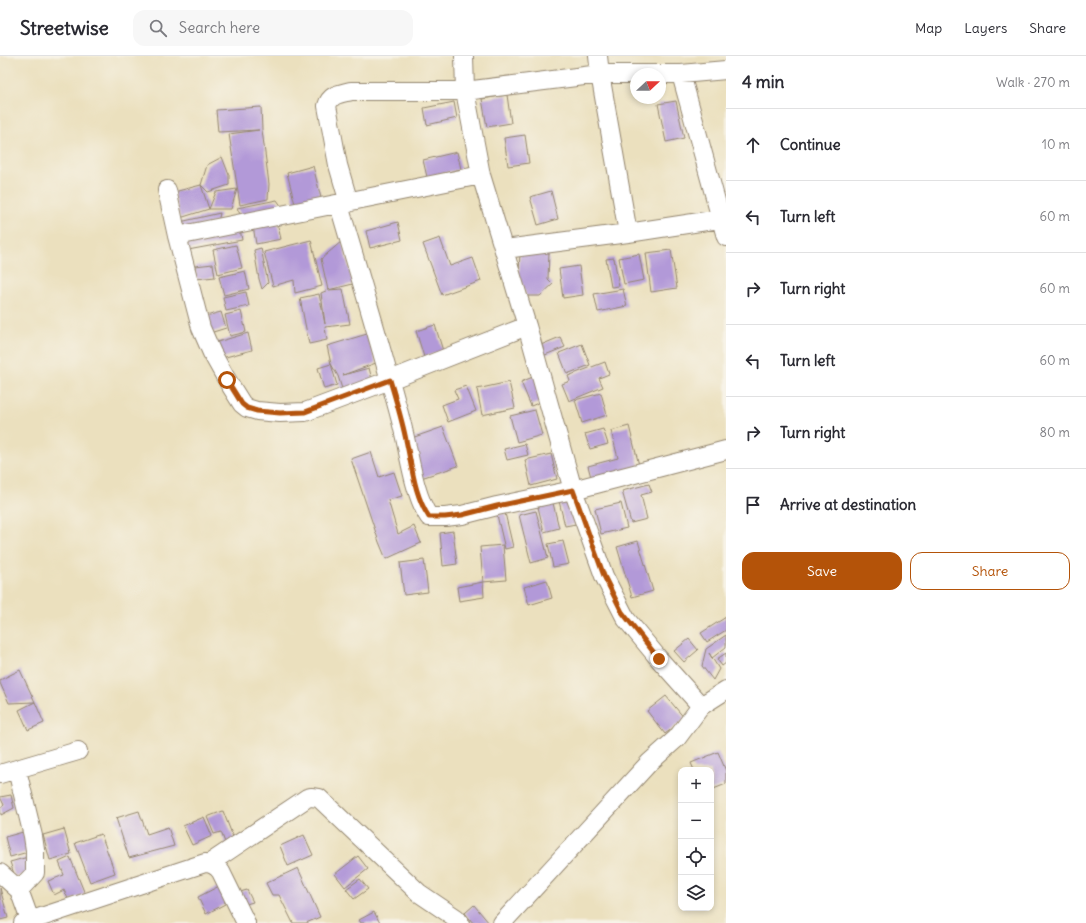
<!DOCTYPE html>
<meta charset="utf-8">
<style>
body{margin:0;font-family:Delius,sans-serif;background:#f7f7f7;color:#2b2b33}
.controls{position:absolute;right:12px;bottom:12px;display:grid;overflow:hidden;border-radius:8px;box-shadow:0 2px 6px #0003}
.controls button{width:36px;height:36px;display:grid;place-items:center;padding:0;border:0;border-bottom:1px solid #e1e1e2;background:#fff;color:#2b2b33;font:20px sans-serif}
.compass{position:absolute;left:630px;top:12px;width:36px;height:36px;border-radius:50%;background:#fff;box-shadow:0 2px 6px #0003;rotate:68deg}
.stop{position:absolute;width:12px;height:12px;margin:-9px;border:3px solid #b45309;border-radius:50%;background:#fff}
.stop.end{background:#b45309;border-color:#fff;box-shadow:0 1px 4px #0008}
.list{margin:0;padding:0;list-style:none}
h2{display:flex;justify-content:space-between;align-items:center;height:52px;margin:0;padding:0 16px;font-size:17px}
h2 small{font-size:13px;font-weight:400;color:#7c7c81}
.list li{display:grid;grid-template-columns:26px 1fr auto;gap:12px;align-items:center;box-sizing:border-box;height:72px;padding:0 16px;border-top:1px solid #e1e1e2}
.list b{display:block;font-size:15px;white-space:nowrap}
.list em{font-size:13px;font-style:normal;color:#7c7c81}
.actions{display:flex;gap:8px;padding:12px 16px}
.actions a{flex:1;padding:9px 0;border:1px solid #b45309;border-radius:12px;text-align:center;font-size:14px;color:#b45309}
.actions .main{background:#b45309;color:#fff}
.icon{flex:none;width:22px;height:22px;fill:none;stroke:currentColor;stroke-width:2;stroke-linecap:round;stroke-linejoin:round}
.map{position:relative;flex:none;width:726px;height:867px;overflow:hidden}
header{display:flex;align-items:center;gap:24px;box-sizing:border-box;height:56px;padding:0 20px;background:#fff;border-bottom:1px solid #e1e1e2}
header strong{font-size:19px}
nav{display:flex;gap:22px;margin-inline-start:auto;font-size:14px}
.search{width:280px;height:36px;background:#f7f7f7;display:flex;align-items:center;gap:10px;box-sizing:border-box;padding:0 14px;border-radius:12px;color:#7c7c81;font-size:15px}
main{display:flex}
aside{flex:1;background:#fff}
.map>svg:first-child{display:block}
.building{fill:#b299d8}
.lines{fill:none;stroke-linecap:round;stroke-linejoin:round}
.street-casing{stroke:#93856e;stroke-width:20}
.street{stroke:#fff;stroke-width:18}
.route{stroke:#b45309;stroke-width:5}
</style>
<header>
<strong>Streetwise</strong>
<div class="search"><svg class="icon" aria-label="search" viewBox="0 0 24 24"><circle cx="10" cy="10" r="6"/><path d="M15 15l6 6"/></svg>Search here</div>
<nav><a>Map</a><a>Layers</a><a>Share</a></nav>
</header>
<main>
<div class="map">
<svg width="726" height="867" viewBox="0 0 726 867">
<rect width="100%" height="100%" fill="#f7f3e8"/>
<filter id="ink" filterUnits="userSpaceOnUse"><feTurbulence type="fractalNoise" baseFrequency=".025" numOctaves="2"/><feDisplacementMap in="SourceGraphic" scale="8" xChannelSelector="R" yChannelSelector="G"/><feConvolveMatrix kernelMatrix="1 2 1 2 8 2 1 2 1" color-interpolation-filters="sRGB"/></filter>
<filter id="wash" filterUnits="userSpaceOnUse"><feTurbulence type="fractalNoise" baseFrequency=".012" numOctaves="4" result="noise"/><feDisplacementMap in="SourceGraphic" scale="16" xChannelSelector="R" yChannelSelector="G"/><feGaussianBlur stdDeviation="0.9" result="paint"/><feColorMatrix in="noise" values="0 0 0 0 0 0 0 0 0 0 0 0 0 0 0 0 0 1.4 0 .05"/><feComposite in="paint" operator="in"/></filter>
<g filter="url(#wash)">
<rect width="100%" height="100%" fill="#ebe0be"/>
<g id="blocks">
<!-- building -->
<path class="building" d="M 507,39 L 511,67 L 487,71 L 482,43 Z
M 676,45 L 684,82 L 666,86 L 658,48 Z
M 454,46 L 457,62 L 427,69 L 424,52 Z
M 261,51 L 262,74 L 269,128 L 268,143 L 240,149 L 229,78 L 259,74 L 218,76 L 216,54 Z
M 525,79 L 529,107 L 508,110 L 504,82 Z
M 457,96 L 461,113 L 427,121 L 423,104 Z
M 222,101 L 229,119 L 229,129 L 208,136 L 201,129 L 207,109 Z
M 313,110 L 322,146 L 296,152 L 287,117 Z
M 201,129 L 209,153 L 216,136 L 237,133 L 231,153 L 209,153 L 180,162 L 174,136 Z
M 551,135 L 558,163 L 538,169 L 530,141 Z
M 277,144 L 284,154 L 242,162 L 237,152 Z
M 220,157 L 218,166 L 182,174 L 180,166 Z
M 277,166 L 281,183 L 256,188 L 253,170 Z
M 398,166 L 402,184 L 370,192 L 366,175 Z
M 240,173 L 242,184 L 188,194 L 186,183 Z
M 440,182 L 450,210 L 473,202 L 481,225 L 442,239 L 423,188 Z
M 311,184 L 322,230 L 295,237 L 294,224 L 273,230 L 264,196 Z
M 342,185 L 353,228 L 328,234 L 321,203 Z
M 236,189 L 242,212 L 218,218 L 213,194 Z
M 261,192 L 268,227 L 262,233 L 259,223 L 254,194 Z
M 671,194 L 677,232 L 651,236 L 646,197 Z
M 520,195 L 549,196 L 548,223 L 553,228 L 540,240 L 526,240 L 519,218 Z
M 639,198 L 644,224 L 624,228 L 619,202 Z
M 614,202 L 619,230 L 611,231 L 606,203 Z
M 213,208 L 215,221 L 196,223 L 195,210 Z
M 579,210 L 583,239 L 563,242 L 559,213 Z
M 245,215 L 249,233 L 224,239 L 219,221 Z
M 343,233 L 350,268 L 325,271 L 327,284 L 309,288 L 300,242 L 319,238 L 325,268 L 321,237 L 328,234 Z
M 623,233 L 627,250 L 598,256 L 594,238 Z
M 246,236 L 249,250 L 226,255 L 223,241 Z
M 241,255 L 246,276 L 230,280 L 225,259 Z
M 221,256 L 226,272 L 210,277 L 206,260 Z
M 435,269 L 443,295 L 424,301 L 416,275 Z
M 248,277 L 252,294 L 218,303 L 214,287 Z
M 367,278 L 376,307 L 343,319 L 369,312 L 373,327 L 343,336 L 338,320 L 331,308 L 327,290 Z
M 560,281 L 565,291 L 540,301 L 536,291 Z
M 582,288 L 590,309 L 567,318 L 559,297 Z
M 605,306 L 609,318 L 599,322 L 603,331 L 569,345 L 562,328 L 570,325 L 568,320 Z
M 331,308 L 337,329 L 324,333 L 318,312 Z
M 535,320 L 545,344 L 531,350 L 521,326 Z
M 509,326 L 515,352 L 482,359 L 477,333 Z
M 466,330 L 476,355 L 448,366 L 442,349 L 458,343 L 454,334 Z
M 601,337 L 607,359 L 582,367 L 575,344 Z
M 535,354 L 542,379 L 517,386 L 510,360 Z
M 629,370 L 640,413 L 592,425 L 588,410 L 618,402 L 611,375 Z
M 443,371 L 458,410 L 415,424 L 406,384 Z
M 603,373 L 608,388 L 590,393 L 585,378 Z
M 525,388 L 528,399 L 507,404 L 504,393 Z
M 371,396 L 379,421 L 394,416 L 402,440 L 388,444 L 398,478 L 414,470 L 421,487 L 386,503 L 379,486 L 351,403 Z
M 551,398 L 557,423 L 531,430 L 525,404 Z
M 649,428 L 652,436 L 641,439 L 647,463 L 631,467 L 622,435 Z
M 570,443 L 576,468 L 565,470 L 559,445 Z
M 553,447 L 559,472 L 544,476 L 538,451 Z
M 621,447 L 627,472 L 601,478 L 595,453 Z
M 536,455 L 548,502 L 531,507 L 519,459 Z
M 505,457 L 513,491 L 505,493 L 497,459 Z
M 453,475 L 457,508 L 443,510 L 440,477 Z
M 563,485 L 569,508 L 553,511 L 548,488 Z
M 638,485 L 653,535 L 632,541 L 617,491 Z
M 503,489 L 506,524 L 483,526 L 480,491 Z
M 424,504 L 428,536 L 404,539 L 400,507 Z
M 547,524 L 552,542 L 529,549 L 524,531 Z
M 483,526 L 484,541 L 459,545 L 457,531 Z
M 726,561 L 726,574 L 707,586 L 701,577 Z
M 726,579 L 726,591 L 712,602 L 709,597 L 719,613 L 713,624 L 702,610 L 706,593 Z
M 689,583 L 698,594 L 684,606 L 674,595 Z
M 726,597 L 726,607 L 722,610 L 717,603 Z
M 20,614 L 35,646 L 9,647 L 0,627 L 0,624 Z
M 666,640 L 685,663 L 665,678 L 647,655 Z
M 35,646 L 44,667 L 28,674 L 19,654 Z
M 718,696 L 726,715 L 726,728 L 711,734 L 711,714 L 694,714 L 691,707 Z
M 11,739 L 14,752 L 1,759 L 0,752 L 4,749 L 0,741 Z
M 139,755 L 147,778 L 168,771 L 174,790 L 129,802 L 116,762 Z
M 223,755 L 235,786 L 226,789 L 221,776 L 214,778 L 207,761 Z
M 204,761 L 212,780 L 192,789 L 183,770 Z
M 64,773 L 71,798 L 50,804 L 43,779 Z
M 23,776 L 28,796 L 10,801 L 5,781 Z
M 101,778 L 115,817 L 90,826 L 75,787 Z
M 304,779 L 313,799 L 288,810 L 280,790 Z
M 358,800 L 368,813 L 345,831 L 335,818 Z
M 28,801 L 32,816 L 15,821 L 10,806 Z
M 70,801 L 85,838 L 69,845 L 64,834 L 54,839 L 48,825 L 64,819 L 59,806 Z
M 298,812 L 320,861 L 306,867 L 293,867 L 279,839 L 272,839 L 266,827 Z
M 360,823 L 368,833 L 354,843 L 346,833 Z
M 223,828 L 225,848 L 206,858 L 198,841 Z
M 0,832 L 8,862 L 0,864 Z
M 247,834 L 253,846 L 246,848 L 240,836 Z
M 474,849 L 489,867 L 473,867 L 465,857 Z
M 374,856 L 380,867 L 361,867 L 359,864 Z"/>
</g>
</g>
<g filter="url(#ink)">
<use href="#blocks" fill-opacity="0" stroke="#93856e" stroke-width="1"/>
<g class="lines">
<!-- street casing -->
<g class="street-casing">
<path id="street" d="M 464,0 L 465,35 L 481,119 L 527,270 L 573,434 L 604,520 L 626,563 L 659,603 L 701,650
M 598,0 L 600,18 L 628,177
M 681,18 L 726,181
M 167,134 L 177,180 L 201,272 L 212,297 L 227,324 L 242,348 L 247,352 L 257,355 L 280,357 L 305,356 L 390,324 L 527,270
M 349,147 L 338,109 L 327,50 C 330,38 340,38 351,35 L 465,35 L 600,18 L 681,18 L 726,14
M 339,149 C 360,221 382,293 401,365 C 409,394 413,437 429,461 L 445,461 L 462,459 L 497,450 L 573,434 L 726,394
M 177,180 L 481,119
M 505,193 L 628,177 L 726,162
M 17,714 L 33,780 L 35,794 L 35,817 L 19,834
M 0,718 L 78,695
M 210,807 L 307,742 L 311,741 L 319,742 L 419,837 L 456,862 L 460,867
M 0,817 L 19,834 L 31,867
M 23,867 L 205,807 C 212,807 217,810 221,816 L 246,867
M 502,867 L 649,707 L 677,682 L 701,650 L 726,634"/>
</g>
<!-- street -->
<use href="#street" class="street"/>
</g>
</g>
<g class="lines" filter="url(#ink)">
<!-- route -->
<path class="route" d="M 227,324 L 242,348 L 247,352 L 257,355 L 280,357 L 305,356 L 390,324 C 396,344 402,364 406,384 C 412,410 414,439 429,461 L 445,461 L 462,459 L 497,450 L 573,434 L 604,520 L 622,556 L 659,603"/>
</g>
</svg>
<div class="controls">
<button>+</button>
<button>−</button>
<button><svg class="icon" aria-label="locate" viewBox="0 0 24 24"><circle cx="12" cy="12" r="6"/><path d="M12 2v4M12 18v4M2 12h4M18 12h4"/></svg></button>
<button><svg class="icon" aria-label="layers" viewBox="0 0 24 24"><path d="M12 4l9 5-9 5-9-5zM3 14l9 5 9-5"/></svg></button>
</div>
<svg class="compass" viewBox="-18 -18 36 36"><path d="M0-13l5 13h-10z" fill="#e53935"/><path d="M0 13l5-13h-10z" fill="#7c7c81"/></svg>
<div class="stop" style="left:227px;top:324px"></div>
<div class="stop end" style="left:659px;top:603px"></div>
</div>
<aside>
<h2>4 min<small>Walk · 270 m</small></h2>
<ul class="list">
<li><svg class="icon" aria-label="ahead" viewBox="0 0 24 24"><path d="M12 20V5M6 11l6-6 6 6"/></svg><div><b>Continue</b></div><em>10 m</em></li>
<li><svg class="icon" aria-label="left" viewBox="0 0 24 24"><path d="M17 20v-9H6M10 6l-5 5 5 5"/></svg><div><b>Turn left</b></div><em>60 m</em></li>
<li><svg class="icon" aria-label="right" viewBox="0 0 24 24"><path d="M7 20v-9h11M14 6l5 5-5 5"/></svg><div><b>Turn right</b></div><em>60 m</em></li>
<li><svg class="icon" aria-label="left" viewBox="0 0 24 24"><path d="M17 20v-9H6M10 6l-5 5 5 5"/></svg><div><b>Turn left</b></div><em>60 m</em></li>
<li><svg class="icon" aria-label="right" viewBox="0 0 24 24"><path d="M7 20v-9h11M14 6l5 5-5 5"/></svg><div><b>Turn right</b></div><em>80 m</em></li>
<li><svg class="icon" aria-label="arrive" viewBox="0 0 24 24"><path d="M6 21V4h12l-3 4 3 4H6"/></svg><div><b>Arrive at destination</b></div></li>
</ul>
<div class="actions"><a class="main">Save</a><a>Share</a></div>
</aside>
</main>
